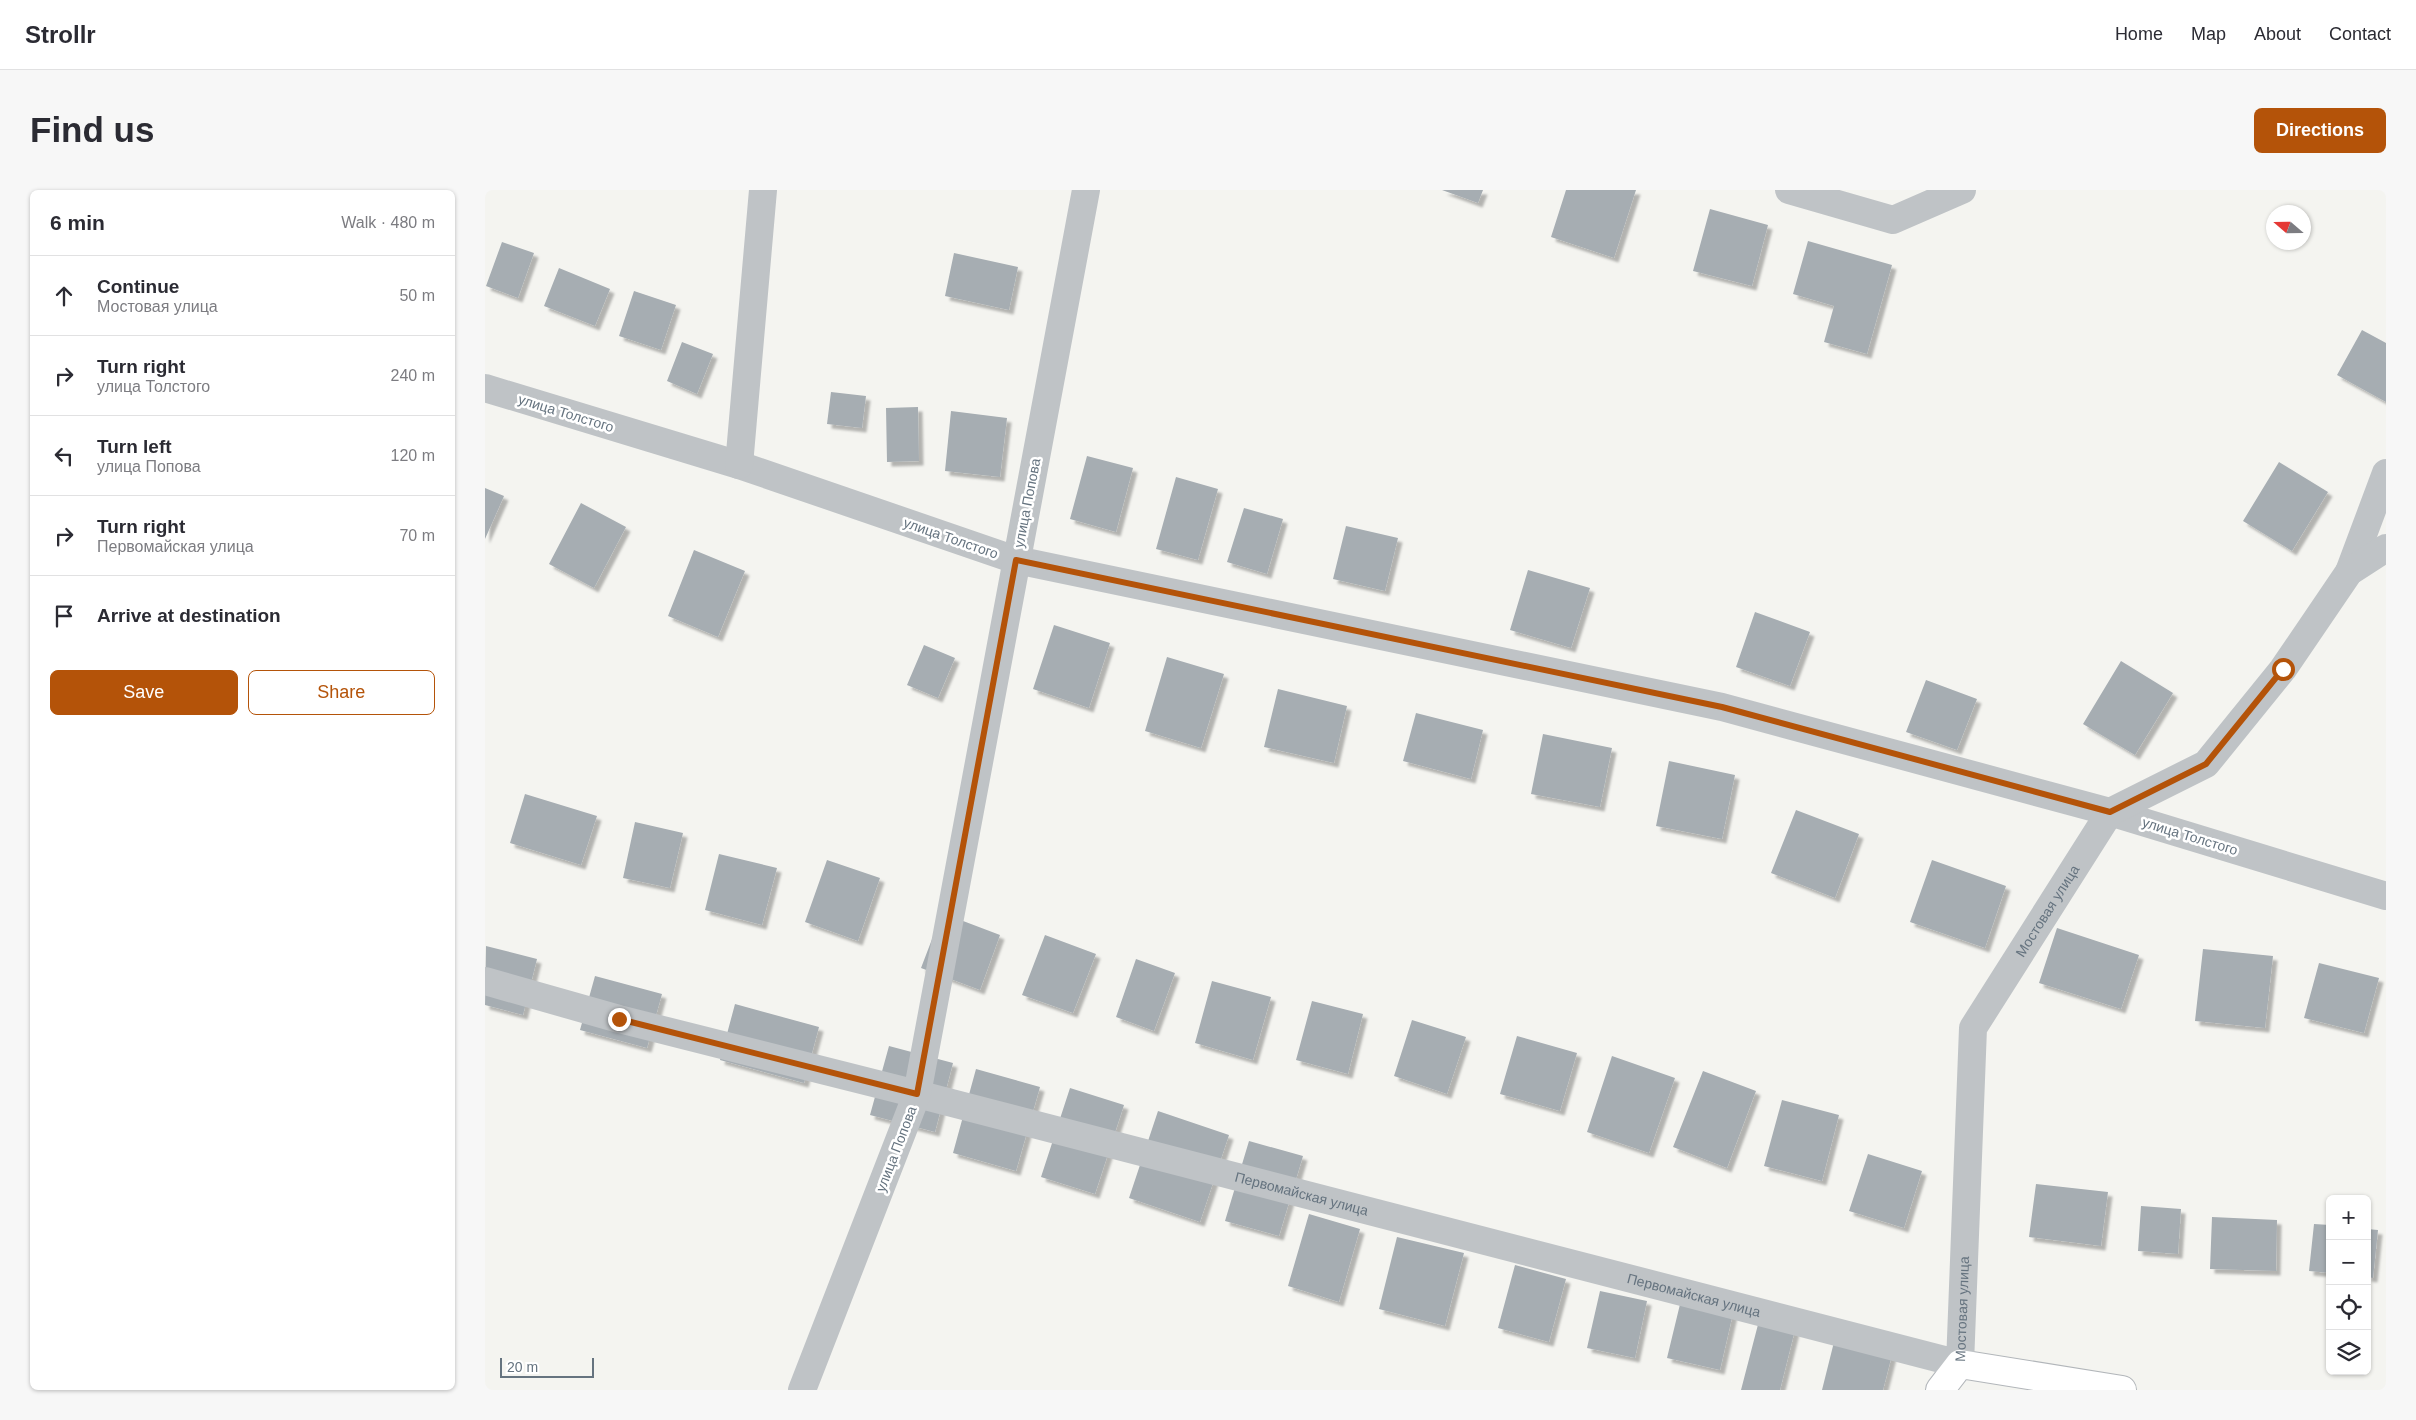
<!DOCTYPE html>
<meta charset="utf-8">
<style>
body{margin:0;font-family:Helvetica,sans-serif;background:#f7f7f7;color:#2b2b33}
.controls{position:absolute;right:15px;bottom:15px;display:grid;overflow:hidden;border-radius:8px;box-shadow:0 1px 4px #0004}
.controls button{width:45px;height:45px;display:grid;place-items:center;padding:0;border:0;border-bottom:1px solid #e1e1e2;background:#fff;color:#2b2b33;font:25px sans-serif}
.compass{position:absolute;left:1781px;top:15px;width:45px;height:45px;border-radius:50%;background:#fff;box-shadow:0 1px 4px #0004;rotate:290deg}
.scale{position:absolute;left:15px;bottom:12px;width:94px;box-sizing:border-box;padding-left:5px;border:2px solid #65737f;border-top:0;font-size:14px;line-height:18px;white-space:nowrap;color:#65737f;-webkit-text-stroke:4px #fff;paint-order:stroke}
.stop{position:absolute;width:15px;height:15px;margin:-11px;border:4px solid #b45309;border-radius:50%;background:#fff}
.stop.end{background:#b45309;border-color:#fff;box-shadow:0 1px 5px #0008}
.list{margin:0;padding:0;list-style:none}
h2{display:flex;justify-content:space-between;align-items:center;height:65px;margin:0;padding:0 20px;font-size:21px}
h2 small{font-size:16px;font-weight:400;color:#7c7c81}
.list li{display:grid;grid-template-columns:32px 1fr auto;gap:15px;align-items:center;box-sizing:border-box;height:80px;padding:0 20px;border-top:1px solid #e1e1e2}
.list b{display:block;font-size:19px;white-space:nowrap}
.list p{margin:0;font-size:16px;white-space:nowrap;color:#7c7c81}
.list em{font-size:16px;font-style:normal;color:#7c7c81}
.actions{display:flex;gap:10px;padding:15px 20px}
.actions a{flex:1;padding:11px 0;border:1px solid #b45309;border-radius:8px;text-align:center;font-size:18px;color:#b45309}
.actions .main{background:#b45309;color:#fff}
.icon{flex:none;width:28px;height:28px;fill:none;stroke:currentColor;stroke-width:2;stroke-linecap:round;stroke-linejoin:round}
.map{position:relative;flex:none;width:1901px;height:1200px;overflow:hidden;border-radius:8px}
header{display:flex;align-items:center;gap:30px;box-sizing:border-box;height:70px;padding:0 25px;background:#fff;border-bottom:1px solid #e1e1e2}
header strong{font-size:24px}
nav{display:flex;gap:28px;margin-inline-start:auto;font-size:18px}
.intro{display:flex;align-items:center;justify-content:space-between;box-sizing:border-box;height:120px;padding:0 30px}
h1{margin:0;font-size:35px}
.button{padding:12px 22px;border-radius:8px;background:#b45309;color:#fff;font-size:18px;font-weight:700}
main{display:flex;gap:30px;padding:0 30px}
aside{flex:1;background:#fff;border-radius:8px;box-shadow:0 1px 4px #0004}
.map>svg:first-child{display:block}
.building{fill:#a6adb2;filter:url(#shadow)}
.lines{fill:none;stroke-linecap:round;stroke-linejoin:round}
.secondary-casing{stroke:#b2b6ba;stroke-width:30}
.minor{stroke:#bfc3c6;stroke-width:28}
.secondary{stroke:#fff;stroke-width:28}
.route{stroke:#b45309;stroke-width:6}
.labels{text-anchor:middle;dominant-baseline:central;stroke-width:5;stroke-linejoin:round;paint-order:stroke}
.street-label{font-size:14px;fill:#65737f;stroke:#fff}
</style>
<header>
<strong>Strollr</strong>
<nav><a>Home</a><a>Map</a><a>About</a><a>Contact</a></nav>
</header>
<div class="intro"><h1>Find us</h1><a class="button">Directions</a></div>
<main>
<aside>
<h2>6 min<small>Walk · 480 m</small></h2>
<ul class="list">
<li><svg class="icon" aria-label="ahead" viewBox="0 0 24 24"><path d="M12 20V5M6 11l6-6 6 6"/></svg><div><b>Continue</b><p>Мостовая улица</p></div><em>50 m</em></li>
<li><svg class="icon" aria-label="right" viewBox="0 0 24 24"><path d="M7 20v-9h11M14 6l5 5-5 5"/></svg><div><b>Turn right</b><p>улица Толстого</p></div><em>240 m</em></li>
<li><svg class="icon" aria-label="left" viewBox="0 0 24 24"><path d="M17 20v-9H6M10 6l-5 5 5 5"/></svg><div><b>Turn left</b><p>улица Попова</p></div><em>120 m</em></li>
<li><svg class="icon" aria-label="right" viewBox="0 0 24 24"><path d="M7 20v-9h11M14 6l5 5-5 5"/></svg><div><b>Turn right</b><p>Первомайская улица</p></div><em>70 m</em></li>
<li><svg class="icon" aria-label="arrive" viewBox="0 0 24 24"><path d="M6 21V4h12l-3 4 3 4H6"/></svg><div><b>Arrive at destination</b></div></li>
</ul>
<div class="actions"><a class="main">Save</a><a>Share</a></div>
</aside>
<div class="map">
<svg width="1901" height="1200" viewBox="0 0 1901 1200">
<defs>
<filter id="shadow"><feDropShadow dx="4.5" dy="4.5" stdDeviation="1" flood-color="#0004"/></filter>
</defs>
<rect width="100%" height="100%" fill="#f4f4f0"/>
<!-- building -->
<path class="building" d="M 957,0 L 998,0 L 993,13 Z
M 1081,0 L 1151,0 L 1129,68 L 1066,47 Z
M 1225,19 L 1283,35 L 1267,96 L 1208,81 Z
M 1323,51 L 1407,75 L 1382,164 L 1339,152 L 1349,116 L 1308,104 Z
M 17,52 L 49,63 L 33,108 L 1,96 Z
M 469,63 L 533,77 L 524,120 L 460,106 Z
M 74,78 L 125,99 L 110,136 L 59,116 Z
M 149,101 L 191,115 L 176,160 L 134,146 Z
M 1877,140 L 1901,153 L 1901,212 L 1852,185 Z
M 197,152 L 228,164 L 212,204 L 182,191 Z
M 346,202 L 381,206 L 377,238 L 342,234 Z
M 433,217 L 434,271 L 402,272 L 401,218 Z
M 466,221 L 522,228 L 515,287 L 460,281 Z
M 602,266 L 648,278 L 631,342 L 585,329 Z
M 1794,272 L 1843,302 L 1807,361 L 1758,331 Z
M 691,287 L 733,299 L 713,370 L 671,359 Z
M 0,298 L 19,306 L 0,349 Z
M 96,313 L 141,337 L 109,398 L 64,374 Z
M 759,318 L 798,329 L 782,384 L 742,372 Z
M 861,336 L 913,348 L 900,401 L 848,389 Z
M 209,360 L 260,381 L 233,447 L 183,426 Z
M 1043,380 L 1105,398 L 1086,458 L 1025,440 Z
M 1270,422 L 1325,442 L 1305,496 L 1251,477 Z
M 569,435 L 625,453 L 604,518 L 548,499 Z
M 439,455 L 470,468 L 453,508 L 422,495 Z
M 682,467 L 739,484 L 716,558 L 660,541 Z
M 1636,471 L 1688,503 L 1650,565 L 1598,534 Z
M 1441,490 L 1492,509 L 1472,560 L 1421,542 Z
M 793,499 L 862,516 L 849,573 L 779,557 Z
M 931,523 L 998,540 L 986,589 L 918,571 Z
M 1058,544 L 1127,558 L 1115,617 L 1046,604 Z
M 1184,571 L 1250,585 L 1237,649 L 1171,636 Z
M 40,604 L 112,626 L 96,675 L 25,653 Z
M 1311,620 L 1374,644 L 1350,708 L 1286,683 Z
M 150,632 L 198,643 L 185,698 L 138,688 Z
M 234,664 L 292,678 L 277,735 L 220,720 Z
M 342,670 L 395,688 L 373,751 L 320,732 Z
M 1447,670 L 1521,696 L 1500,758 L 1425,732 Z
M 457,723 L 515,745 L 495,800 L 436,778 Z
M 1572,738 L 1654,765 L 1636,819 L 1554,793 Z
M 560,745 L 611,764 L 588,823 L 537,805 Z
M 1,756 L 52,769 L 38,825 L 0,815 Z
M 1718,759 L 1788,766 L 1780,838 L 1710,831 Z
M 651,769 L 690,783 L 669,841 L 631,827 Z
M 1834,773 L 1894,788 L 1879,843 L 1819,828 Z
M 110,786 L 177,804 L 162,858 L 95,840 Z
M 727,791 L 786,807 L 768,870 L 710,853 Z
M 827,811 L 878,824 L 863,884 L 811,870 Z
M 250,814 L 334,837 L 319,893 L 235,870 Z
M 927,830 L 981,847 L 962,904 L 909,886 Z
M 1032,846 L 1092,863 L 1075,921 L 1015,904 Z
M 404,856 L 468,873 L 450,942 L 385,925 Z
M 1127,866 L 1190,888 L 1164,963 L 1102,942 Z
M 491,879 L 555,897 L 531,981 L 468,963 Z
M 1218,881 L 1271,901 L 1242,978 L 1188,957 Z
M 585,898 L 639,915 L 610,1004 L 556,987 Z
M 1297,910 L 1354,925 L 1337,991 L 1279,976 Z
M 673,921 L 744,945 L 715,1032 L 644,1008 Z
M 764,951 L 818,966 L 794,1046 L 740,1031 Z
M 1383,964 L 1437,981 L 1419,1038 L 1364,1021 Z
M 1551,994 L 1623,1002 L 1616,1056 L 1544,1047 Z
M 1656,1016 L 1696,1019 L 1693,1064 L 1653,1061 Z
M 824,1024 L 875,1039 L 854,1112 L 803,1096 Z
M 1727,1027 L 1792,1030 L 1791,1081 L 1725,1079 Z
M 1829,1034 L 1845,1035 L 1845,1083 L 1824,1081 Z
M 1882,1039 L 1893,1040 L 1888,1088 L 1882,1087 Z
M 912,1047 L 979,1063 L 960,1136 L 894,1119 Z
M 1030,1075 L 1081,1089 L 1064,1152 L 1013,1138 Z
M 1115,1101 L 1162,1111 L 1150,1168 L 1102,1158 Z
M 1197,1106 L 1249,1119 L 1235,1180 L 1182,1168 Z
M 1276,1123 L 1312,1132 L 1295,1200 L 1256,1200 Z
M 1351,1144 L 1409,1157 L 1398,1200 L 1337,1200 Z"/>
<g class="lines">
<!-- secondary casing -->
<g class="secondary-casing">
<path id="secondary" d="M 1455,1200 L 1475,1174 L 1637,1200"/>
</g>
<!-- minor -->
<g class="minor">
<path d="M 1304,0 L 1408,30 L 1477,0"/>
<path d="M 0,198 L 254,275 L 531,370 L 1237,517 L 1625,622 L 1901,706"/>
<path d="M 254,275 L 278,0"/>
<path d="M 1864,382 L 1901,283"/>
<path id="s1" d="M 0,791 L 134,829 L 432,904 L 1475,1174 L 1488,838 L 1625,622 L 1721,574 L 1798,479 L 1864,382 L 1901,358"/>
<path d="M 317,1200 L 432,904 L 601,0"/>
</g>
<!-- secondary -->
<use href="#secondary" class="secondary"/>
</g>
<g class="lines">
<!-- route -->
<path class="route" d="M 134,829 L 432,904 L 531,370 L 1237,517 L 1625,622 L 1721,574 L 1798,479"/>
</g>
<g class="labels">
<!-- street labels -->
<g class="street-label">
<text transform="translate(81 223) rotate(17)">улица Толстого</text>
<text transform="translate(542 313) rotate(-79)">улица Попова</text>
<text transform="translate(466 348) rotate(19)">улица Толстого</text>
<text transform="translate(1705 646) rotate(17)">улица Толстого</text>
<text stroke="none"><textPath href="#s1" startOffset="1999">Мостовая улица</textPath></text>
<text transform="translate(411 959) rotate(-69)">улица Попова</text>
<text stroke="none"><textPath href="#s1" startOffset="844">Первомайская улица</textPath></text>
<text stroke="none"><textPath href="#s1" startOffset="1249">Первомайская улица</textPath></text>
<text stroke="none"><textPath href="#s1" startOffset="1579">Мостовая улица</textPath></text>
</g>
</g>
</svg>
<div class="controls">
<button>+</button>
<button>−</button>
<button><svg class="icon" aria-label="locate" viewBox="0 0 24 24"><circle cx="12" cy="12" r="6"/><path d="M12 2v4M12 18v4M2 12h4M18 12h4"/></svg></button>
<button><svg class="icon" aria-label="layers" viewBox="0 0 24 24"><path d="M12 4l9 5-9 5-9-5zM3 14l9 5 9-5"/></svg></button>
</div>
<svg class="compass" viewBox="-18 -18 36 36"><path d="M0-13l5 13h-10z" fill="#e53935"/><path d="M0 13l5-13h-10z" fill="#7c7c81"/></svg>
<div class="scale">20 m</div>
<div class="stop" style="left:1798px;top:479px"></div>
<div class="stop end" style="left:134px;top:829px"></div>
</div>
</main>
